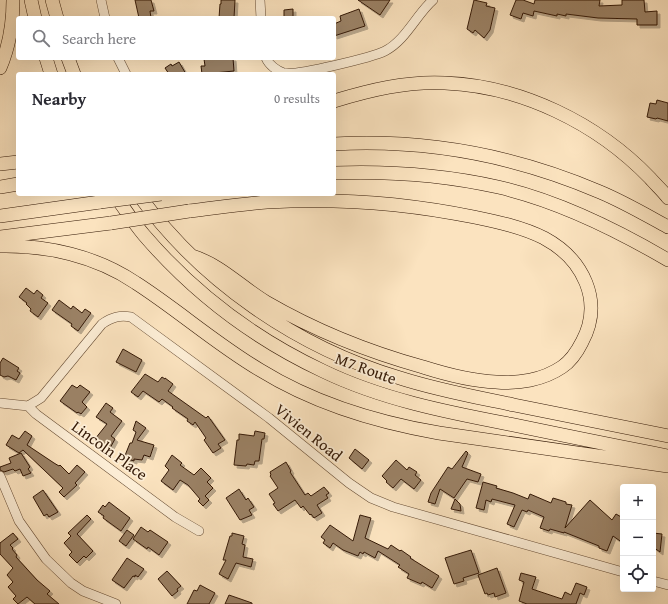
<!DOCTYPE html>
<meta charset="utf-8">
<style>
body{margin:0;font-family:"Gentium Book Plus",serif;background:#f2f2f3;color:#2b2b33}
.controls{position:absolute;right:12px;bottom:12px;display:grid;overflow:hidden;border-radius:4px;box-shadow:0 4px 16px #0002}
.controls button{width:36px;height:36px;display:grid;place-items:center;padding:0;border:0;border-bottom:1px solid #e1e1e2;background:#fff;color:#2b2b33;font:20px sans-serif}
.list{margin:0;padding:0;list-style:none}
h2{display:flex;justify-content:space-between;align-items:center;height:52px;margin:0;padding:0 16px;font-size:17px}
h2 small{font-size:13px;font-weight:400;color:#7c7c81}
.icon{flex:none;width:22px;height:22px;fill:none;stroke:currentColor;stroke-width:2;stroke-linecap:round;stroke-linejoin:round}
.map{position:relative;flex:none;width:668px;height:604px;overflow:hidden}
.search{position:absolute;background:#fff;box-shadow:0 4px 16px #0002;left:16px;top:16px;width:320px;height:44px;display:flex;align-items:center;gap:10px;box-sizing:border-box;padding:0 14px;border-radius:4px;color:#7c7c81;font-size:15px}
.panel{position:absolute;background:#fff;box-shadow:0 4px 16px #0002;left:16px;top:72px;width:320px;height:124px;border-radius:4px}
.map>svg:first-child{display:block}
.building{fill:#9b8266;stroke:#341906;filter:url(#shadow)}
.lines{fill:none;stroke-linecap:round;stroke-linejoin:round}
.minor-casing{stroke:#664c34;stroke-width:10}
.highway-casing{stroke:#341906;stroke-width:14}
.minor{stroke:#fcedd5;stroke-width:9}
.highway{stroke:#fbe3bf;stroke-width:13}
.highway-bridge-casing{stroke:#341906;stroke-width:14;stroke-linecap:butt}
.highway-bridge{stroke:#fbe3bf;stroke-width:13}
.labels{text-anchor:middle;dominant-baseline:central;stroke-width:3.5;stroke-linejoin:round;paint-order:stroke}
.street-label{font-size:16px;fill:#341906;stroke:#fcedd5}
</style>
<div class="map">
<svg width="668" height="604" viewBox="0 0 668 604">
<defs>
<filter id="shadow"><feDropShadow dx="3" dy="3" stdDeviation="0" flood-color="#0004"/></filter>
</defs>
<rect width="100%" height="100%" fill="#fbe3bf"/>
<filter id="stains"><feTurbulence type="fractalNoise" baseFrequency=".005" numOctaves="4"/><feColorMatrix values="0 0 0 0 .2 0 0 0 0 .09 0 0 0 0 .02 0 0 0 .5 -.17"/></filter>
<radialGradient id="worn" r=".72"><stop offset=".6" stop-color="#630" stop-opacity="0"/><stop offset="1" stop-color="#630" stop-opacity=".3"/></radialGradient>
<!-- building -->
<path class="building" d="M 135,0 L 151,0 L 154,11 L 150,11 L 151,18 L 139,18 Z
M 221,0 L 235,0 L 234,18 L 219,18 L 220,4 L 221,4 Z
M 358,0 L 390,0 L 380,15 Z
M 474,0 L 487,3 L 486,6 L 495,8 L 490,30 L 484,38 L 475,30 L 473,33 L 467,29 Z
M 516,0 L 523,0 L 534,4 L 535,0 L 600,0 L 599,6 L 622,5 L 622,0 L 644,0 L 645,12 L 657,11 L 657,25 L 637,25 L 637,19 L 598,18 L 566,14 L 566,16 L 557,14 L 557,16 L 534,11 L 533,16 L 523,13 L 521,19 L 510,15 Z
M 293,9 L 293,18 L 284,18 L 284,10 Z
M 359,9 L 365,26 L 334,36 L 334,24 L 341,21 L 340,16 Z
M 233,58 L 234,71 L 214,73 L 214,74 L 202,74 L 201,66 L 205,66 L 204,59 Z
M 179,62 L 186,74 L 169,74 L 165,68 L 171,64 L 172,66 Z
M 657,100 L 668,103 L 668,121 L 657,118 L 656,119 L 647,117 L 650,103 L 656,104 Z
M 26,288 L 34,294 L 37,290 L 43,295 L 41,298 L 48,303 L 38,317 L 30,311 L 31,309 L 26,304 L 27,303 L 19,297 Z
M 59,300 L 71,309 L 73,306 L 82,313 L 85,309 L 91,313 L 78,331 L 71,326 L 72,324 L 52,310 Z
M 123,349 L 142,360 L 136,372 L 116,362 Z
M 3,358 L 19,368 L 17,371 L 20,373 L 16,380 L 8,376 L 4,377 L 0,375 L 0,363 Z
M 145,374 L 158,382 L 162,377 L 165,379 L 165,378 L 173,384 L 168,391 L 206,418 L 208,416 L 225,440 L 218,444 L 221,448 L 213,453 L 204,440 L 206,438 L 195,422 L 193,425 L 187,421 L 188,419 L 172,408 L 173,407 L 162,399 L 159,402 L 143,391 L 138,397 L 131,392 Z
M 72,385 L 77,388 L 80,385 L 90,392 L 82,402 L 87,407 L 81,414 L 78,412 L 77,413 L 60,401 Z
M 106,403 L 113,408 L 110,412 L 122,421 L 111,436 L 115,439 L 109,450 L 95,439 L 107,424 L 96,417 Z
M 136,421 L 146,428 L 137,440 L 154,445 L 150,457 L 144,455 L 142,460 L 134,459 L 134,461 L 124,458 L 130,443 L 132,443 L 136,432 L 133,430 Z
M 25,431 L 32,436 L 27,445 L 54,463 L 59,466 L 60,465 L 69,474 L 77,465 L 85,472 L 75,483 L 77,485 L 64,497 L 59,492 L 63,488 L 23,450 L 19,453 L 6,445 L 12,435 L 19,439 Z
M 255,431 L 265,433 L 264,439 L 262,439 L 259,461 L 255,461 L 254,465 L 247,464 L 246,466 L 234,465 L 237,440 L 239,440 L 239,434 L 254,436 Z
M 355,449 L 369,460 L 362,469 L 349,458 Z
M 466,451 L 468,453 L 462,467 L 481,474 L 478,482 L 467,479 L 454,498 L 440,489 L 435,504 L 428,502 L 431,493 L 448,467 L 452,469 Z
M 21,453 L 30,467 L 28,469 L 31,473 L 23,476 L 20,469 L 15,471 L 13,469 L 4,472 L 0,470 L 0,467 L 11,463 L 9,458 Z
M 172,455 L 182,463 L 180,465 L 194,475 L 201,468 L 211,478 L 207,482 L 213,488 L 205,496 L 209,500 L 203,506 L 198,501 L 200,499 L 188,485 L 180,480 L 173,490 L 161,481 L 169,470 L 165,466 Z
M 396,460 L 407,470 L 409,467 L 417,472 L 415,475 L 421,480 L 414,489 L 401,479 L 393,488 L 386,482 L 387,481 L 382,476 Z
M 286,462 L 291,471 L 290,472 L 305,495 L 308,493 L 311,496 L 324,487 L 329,493 L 326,495 L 328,498 L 317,505 L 322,513 L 314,518 L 311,514 L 310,515 L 303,506 L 301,508 L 295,500 L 278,511 L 273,504 L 275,503 L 269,494 L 278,488 L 270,476 L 271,475 L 270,472 Z
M 483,482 L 497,486 L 496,488 L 513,493 L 528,499 L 530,494 L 551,503 L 553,498 L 566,502 L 566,504 L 572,505 L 565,528 L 590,500 L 612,520 L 616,514 L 623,518 L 623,543 L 613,536 L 607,551 L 599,548 L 599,546 L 564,532 L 564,533 L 550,529 L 549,531 L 540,528 L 544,517 L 528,510 L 527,512 L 522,510 L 514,527 L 507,524 L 515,505 L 492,499 L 491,502 L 486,500 L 484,510 L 476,508 Z
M 239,489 L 246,500 L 248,498 L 254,507 L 249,510 L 252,515 L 240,520 L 226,498 Z
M 43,490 L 58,512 L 49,517 L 47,514 L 44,516 L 33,497 Z
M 455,499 L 460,504 L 461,511 L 451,509 Z
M 109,502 L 130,518 L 121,531 L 103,518 L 104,516 L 98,512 L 103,505 L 105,507 Z
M 87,515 L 91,519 L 77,534 L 93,551 L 86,558 L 84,556 L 77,563 L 69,555 L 72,552 L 64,543 L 71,536 L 68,533 Z
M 360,515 L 371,518 L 365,538 L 388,549 L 391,545 L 400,551 L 401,550 L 411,557 L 410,558 L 439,576 L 432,588 L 422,582 L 421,584 L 407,578 L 409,574 L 398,567 L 400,565 L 378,551 L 375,558 L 364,552 L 363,554 L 360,552 L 358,556 L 343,550 L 333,543 L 330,548 L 323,543 L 325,540 L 321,537 L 330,525 L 353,541 Z
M 141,527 L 148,532 L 150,530 L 168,542 L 159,555 L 148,547 L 147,549 L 133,539 Z
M 127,530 L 134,535 L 126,546 L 119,541 Z
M 13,533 L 18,539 L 10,545 L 13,548 L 12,549 L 17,555 L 16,557 L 37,580 L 50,591 L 47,594 L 59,604 L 35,604 L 27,597 L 18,604 L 13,599 L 16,596 L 8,587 L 13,582 L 7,575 L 13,568 L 0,554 L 0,543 Z
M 232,533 L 244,536 L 242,544 L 245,545 L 243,557 L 253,559 L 251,567 L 236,563 L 228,579 L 219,574 L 226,560 L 223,560 L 230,536 L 232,536 Z
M 653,533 L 662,534 L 660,552 L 653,547 Z
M 471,550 L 479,573 L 463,578 L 464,581 L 454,584 L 445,558 Z
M 127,558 L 144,569 L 138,577 L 135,575 L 135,577 L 133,576 L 124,588 L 112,580 Z
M 497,568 L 506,593 L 495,597 L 494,593 L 488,595 L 487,593 L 485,594 L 478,575 Z
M 167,571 L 181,586 L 177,589 L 178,591 L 172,596 L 158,579 Z
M 521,573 L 536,577 L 532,589 L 562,599 L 565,592 L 571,595 L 576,583 L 587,587 L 584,595 L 580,593 L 576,604 L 527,604 L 519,601 L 524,582 L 519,580 Z
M 200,585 L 215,593 L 209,604 L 187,604 L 194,590 L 197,591 Z
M 229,595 L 252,603 L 252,604 L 225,604 Z"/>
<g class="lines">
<!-- minor casing -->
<g class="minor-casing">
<path id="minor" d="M 101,0 L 105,18
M 260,0 L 261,18
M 118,58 L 126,74
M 266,58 C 269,65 277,71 284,73 C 297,76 373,57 385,51 C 406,40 416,15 433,0
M 0,403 L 28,406 L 36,414 L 175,517 L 199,531
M 28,406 L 41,398 L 102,324 C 112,317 120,315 131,317 L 269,418 L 349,483 L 371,498 L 393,507 L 623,572
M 0,476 L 19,521 L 46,559 L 71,583 L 83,591 L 116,604
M 653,581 L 668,585"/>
</g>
<!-- highway casing -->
<g class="highway-casing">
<path id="highway" d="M 31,0 L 35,18
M 52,0 L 57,18
M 46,58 L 51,74
M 68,58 L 74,74
M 0,68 C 9,47 13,23 13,0
M 334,101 C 370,90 407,81 445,83 C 521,86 597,123 650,178 C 656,185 663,191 668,198
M 334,144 C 425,139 516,156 600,192 C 624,202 646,215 668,227
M 0,164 L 18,162
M 334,173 C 388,171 444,175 498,187 C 555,200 617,230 668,260
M 0,187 L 18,184
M 114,194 C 124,208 133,222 144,235 C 193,292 255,339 323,371 C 381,399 446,412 509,424 C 562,435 615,446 668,456
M 138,194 C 201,281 296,347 400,378 C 437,390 476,397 514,405 C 566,415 617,426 668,436
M 189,211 C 215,208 241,204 267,202 C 336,198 406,203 474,217 C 498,222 522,227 544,238 C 583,259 604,301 582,342 C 577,352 571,361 562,367 C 543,380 518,384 496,382 C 473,381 445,374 423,367 C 369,352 316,331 266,302 C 241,287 221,265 192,256
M 0,216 L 100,202
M 0,237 L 111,223
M 0,246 C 47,245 96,256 136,283 C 178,310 216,344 260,370 C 315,404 375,422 439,433 L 668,466"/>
</g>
<!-- minor -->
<use href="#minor" class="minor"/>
<!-- highway -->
<use href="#highway" class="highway"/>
<!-- highway-bridge casing -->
<g class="highway-bridge-casing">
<path id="highway-bridge" d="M 100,202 L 161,194
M 111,223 L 189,211"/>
</g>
<!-- highway-bridge -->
<use href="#highway-bridge" class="highway-bridge"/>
</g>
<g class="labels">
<!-- street labels -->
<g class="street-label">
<text transform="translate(366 368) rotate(20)">M7 Route</text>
<text transform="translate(309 432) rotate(39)">Vivien Road</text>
<text transform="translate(110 450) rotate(36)">Lincoln Place</text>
</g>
</g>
<rect width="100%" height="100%" filter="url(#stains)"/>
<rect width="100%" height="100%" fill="url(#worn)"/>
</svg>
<div class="controls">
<button>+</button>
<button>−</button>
<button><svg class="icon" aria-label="locate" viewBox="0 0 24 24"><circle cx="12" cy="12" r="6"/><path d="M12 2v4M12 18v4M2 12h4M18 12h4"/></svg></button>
</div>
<div class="search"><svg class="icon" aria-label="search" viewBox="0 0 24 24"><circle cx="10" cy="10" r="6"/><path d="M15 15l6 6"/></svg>Search here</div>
<section class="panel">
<h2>Nearby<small>0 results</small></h2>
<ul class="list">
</ul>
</section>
</div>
